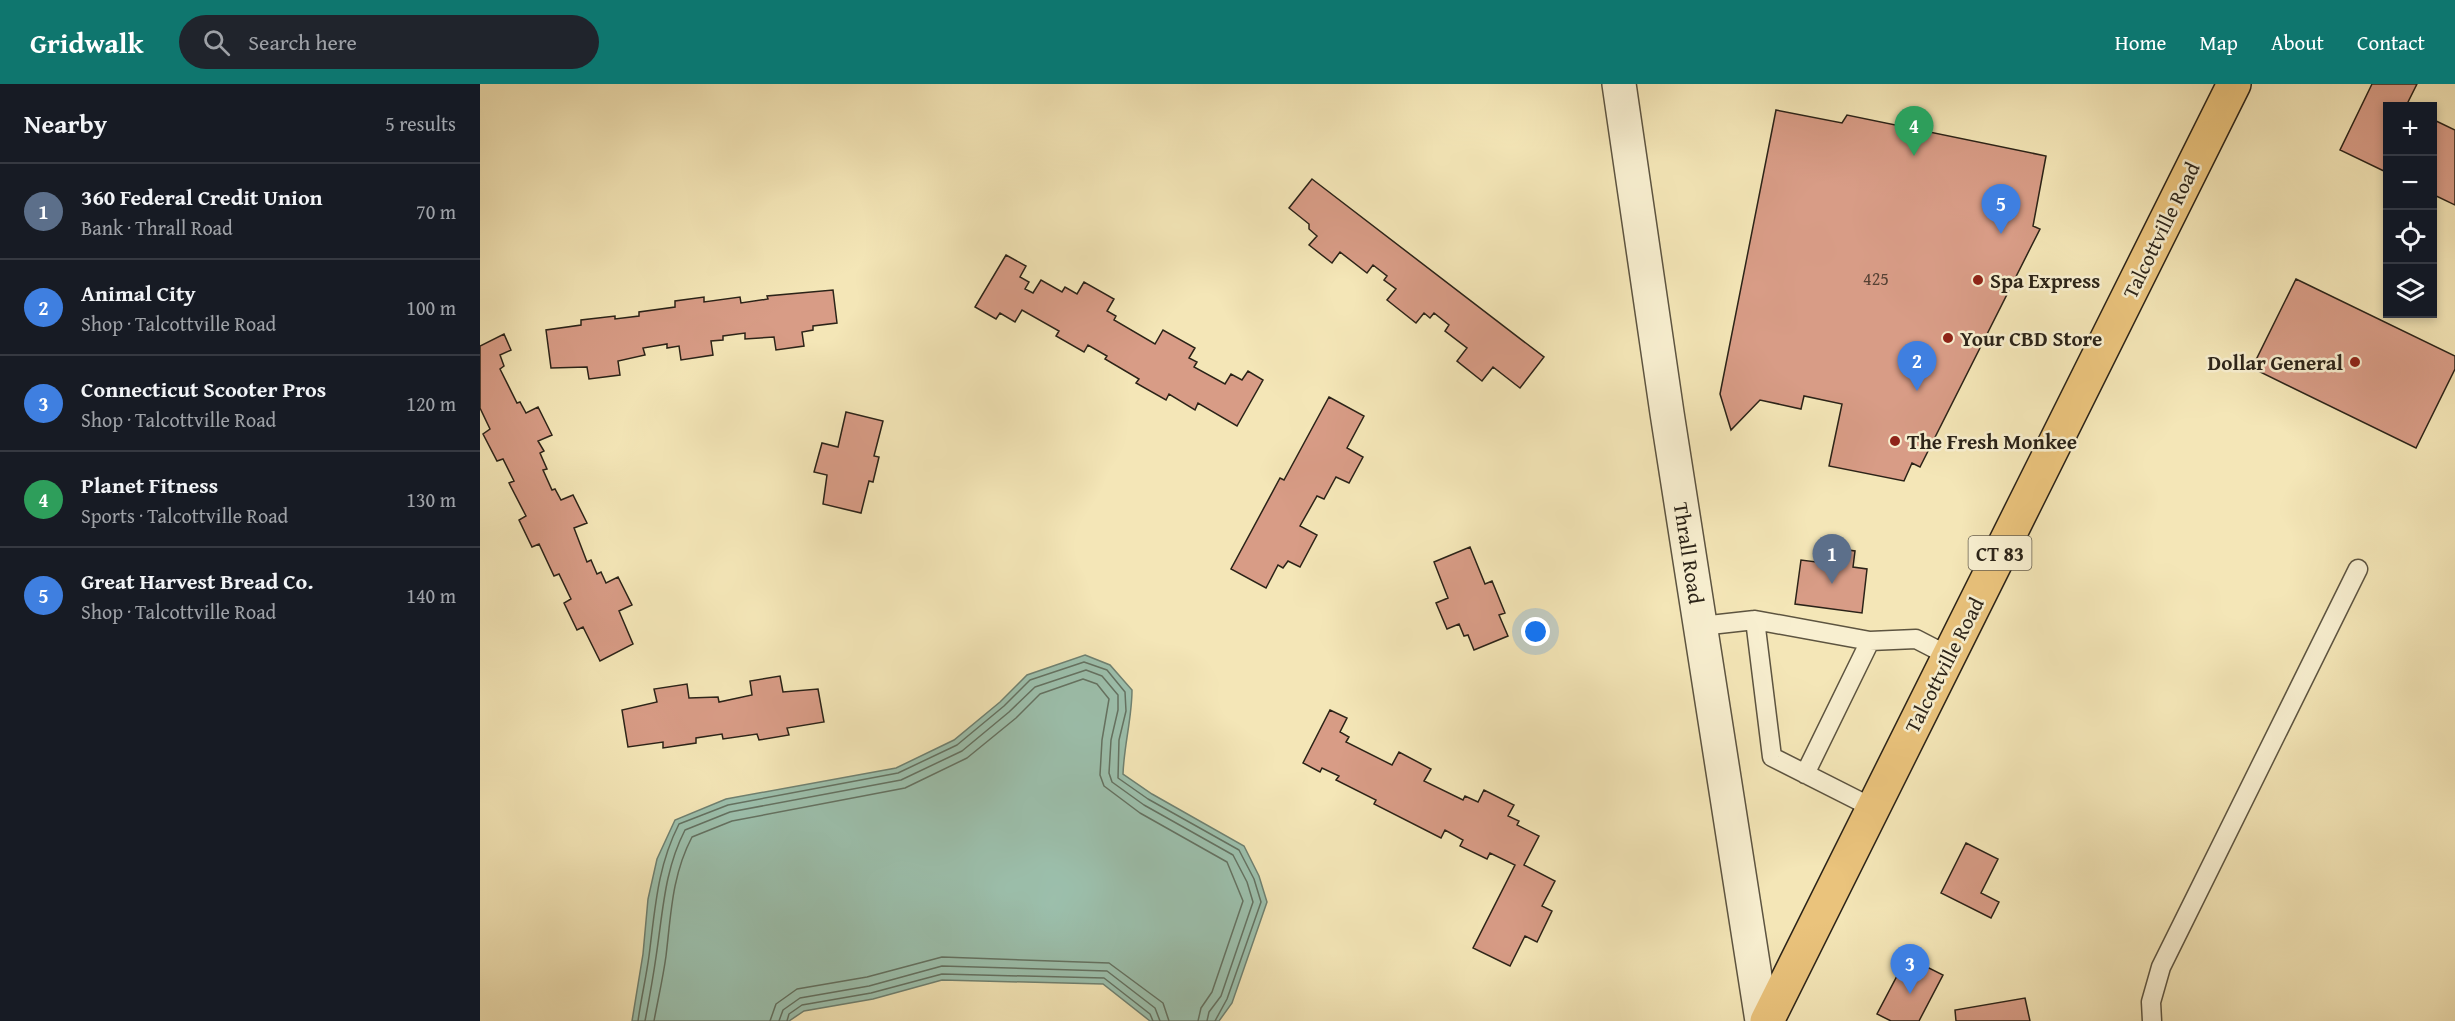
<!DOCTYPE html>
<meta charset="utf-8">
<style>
body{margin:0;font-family:"Gentium Book Plus",serif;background:#20242c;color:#f1f3f6}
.controls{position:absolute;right:18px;top:18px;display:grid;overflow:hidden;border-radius:0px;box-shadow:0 3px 9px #0003}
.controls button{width:54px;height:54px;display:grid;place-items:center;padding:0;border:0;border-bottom:2px solid #363941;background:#171b24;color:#f1f3f6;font:30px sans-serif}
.you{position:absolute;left:1056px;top:548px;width:21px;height:21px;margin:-15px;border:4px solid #fff;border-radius:50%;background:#1a73e8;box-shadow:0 0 0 9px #1a73e833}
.badge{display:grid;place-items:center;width:39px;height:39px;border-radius:50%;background:#0f766e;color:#fff;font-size:20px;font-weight:700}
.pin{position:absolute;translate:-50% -50px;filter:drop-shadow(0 2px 3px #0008)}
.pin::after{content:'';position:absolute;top:32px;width:21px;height:18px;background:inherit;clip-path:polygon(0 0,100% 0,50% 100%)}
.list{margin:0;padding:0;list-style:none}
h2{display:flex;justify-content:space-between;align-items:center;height:78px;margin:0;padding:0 24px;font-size:26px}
h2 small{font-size:20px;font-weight:400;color:#9ea1a6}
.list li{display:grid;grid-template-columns:39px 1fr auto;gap:18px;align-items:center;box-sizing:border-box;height:96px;padding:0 24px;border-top:2px solid #363941}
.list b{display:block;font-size:22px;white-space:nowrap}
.list p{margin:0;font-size:20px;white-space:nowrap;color:#9ea1a6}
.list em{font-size:20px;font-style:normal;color:#9ea1a6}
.icon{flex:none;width:33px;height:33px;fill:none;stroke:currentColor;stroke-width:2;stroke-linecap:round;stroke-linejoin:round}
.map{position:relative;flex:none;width:1975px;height:937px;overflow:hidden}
header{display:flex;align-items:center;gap:36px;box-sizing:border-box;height:84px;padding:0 30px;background:#0f766e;color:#fff}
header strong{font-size:28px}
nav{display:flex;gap:33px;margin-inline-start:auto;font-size:21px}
.search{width:420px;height:54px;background:#20242c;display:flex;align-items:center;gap:15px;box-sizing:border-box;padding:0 21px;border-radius:33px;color:#9ea1a6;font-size:22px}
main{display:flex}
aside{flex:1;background:#171b24}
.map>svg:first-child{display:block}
.water{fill:#9cc0ad;stroke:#6f8171;stroke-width:1.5}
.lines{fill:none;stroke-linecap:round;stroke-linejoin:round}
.shore{stroke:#647262;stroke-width:1.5}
.building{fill:#d89c86;stroke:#2b2318;stroke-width:1.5}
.lane-casing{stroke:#5d5440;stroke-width:21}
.street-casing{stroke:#5d5440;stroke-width:36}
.primary-casing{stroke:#2b2318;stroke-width:36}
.lane{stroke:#f8efd0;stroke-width:18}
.street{stroke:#f8efd0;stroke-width:33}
.primary{stroke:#eac37c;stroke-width:33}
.poi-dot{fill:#8f2418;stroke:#f8efd0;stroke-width:2}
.labels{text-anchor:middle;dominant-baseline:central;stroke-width:5;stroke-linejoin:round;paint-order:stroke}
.number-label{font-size:18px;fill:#564134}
.shield{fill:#f8efd0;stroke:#68604f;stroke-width:1.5}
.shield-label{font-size:20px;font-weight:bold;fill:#2b2318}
.street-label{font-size:21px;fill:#2b2318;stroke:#f8efd0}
.poi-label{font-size:21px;font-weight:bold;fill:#2b2318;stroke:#f8efd0;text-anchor:start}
</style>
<header>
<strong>Gridwalk</strong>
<div class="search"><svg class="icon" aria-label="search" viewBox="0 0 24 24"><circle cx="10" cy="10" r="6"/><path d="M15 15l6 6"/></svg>Search here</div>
<nav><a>Home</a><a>Map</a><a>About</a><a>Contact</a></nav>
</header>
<main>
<aside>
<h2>Nearby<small>5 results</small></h2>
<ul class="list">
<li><span class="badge" style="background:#5c6f8a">1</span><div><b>360 Federal Credit Union</b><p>Bank · Thrall Road</p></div><em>70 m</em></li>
<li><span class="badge" style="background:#3f7fe0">2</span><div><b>Animal City</b><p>Shop · Talcottville Road</p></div><em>100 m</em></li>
<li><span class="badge" style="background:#3f7fe0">3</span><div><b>Connecticut Scooter Pros</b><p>Shop · Talcottville Road</p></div><em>120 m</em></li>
<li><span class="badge" style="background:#2e9e5b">4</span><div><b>Planet Fitness</b><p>Sports · Talcottville Road</p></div><em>130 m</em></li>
<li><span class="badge" style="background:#3f7fe0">5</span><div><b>Great Harvest Bread Co.</b><p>Shop · Talcottville Road</p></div><em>140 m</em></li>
</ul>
</aside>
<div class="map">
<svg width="1975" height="937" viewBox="0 0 1975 937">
<rect width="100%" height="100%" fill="#f4e6b7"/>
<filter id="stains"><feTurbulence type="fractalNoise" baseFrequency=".00333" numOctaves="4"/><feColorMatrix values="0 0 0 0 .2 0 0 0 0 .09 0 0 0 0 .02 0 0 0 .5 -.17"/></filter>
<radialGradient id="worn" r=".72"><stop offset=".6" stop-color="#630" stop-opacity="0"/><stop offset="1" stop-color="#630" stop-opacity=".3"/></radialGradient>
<!-- water -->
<path class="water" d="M 605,571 L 630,581 L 652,606 C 652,634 644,661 643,690 L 672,710 L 764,762 L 779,792 L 787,818 L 752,919 L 739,937 L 670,937 L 623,900 L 462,896 L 393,915 L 324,927 L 309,937 L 152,937 L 163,870 L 168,815 L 177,775 L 195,736 L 246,715 L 416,684 L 474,656 L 520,618 L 547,591 Z"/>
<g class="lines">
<!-- shore -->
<path class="shore" d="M 158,937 C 161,915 166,894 169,872 C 175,826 177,783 199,740 L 248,721 L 418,689 L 477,661 L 524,622 L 550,596 L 604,578 L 627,586 L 645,608 L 646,627 L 639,656 L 638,694 L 668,715 L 759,766 L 774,795 L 781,818 L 747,915 L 735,937
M 165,937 C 169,916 173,894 176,873 C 183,828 184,787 205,746 L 250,728 L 421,696 L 482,667 L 529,628 L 555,603 L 606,586 L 622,592 L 638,611 L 638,626 L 631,656 L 629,689 L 632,698 L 664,721 L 753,771 L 767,798 L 773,818 L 741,912 L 729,928 L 727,937
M 174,937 C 178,915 183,894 186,872 C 191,830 192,791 212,753 L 252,737 L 425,704 L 487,674 L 536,634 L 560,610 L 603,595 L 617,600 L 629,615 L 622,656 L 620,691 L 624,702 L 660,729 L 747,778 L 763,817 L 732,908 L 721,924 L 718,937
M 290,937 L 296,920 L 317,905 L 387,893 L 462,873 L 629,879 L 683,919 L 689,937
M 299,937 L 303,926 L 320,914 L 389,902 L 462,882 L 627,887 L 675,924 L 680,937
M 307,937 L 309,930 L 322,921 L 391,909 L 462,890 L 624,894 L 670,930 L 673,937"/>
</g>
<!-- building -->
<path class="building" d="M 1892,0 L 1937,0 L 1926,22 L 1908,22 L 1908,89 L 1860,66 Z
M 1296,26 L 1362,39 L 1367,31 L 1566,72 L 1553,142 L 1560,145 L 1440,383 L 1432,379 L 1424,397 L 1349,382 L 1362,320 L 1324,312 L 1321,325 L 1280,316 L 1251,346 L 1240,310 Z
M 1952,35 L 1975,46 L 1975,121 L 1952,110 Z
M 832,95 L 1064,273 L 1040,304 L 1013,283 L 1002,297 L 977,277 L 987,264 L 965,247 L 969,241 L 954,229 L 950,234 L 944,229 L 936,239 L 907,216 L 916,205 L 904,196 L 907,192 L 893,181 L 887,189 L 860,168 L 852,179 L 829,161 L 837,152 L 829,145 L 829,140 L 809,124 Z
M 526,171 L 546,182 L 540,193 L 549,198 L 545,205 L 553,209 L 561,196 L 582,208 L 585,203 L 597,210 L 604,198 L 634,215 L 627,227 L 636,232 L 634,236 L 675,260 L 683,246 L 715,264 L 709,274 L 717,278 L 714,283 L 745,300 L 751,290 L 762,296 L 768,287 L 783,296 L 757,342 L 718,319 L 715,326 L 689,310 L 686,316 L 656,299 L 659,295 L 625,275 L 627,272 L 608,261 L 604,268 L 576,252 L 579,247 L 542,226 L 535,238 L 520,229 L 516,235 L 495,223 Z
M 1816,195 L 1975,272 L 1975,285 L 1936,364 L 1772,284 Z
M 353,206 L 357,239 L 333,242 L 333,246 L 322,248 L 324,262 L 296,266 L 294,253 L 265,255 L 265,249 L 243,252 L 243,256 L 231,257 L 233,271 L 201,276 L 199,262 L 187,264 L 187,260 L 163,264 L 165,271 L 138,277 L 140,291 L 109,295 L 107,283 L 71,284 L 66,246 L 101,241 L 101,236 L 135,232 L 135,235 L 159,232 L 159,228 L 195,223 L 195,217 L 224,213 L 224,218 L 260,213 L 261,219 L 288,215 L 287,212 Z
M 24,250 L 31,266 L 20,271 L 24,282 L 20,285 L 37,319 L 40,318 L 46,329 L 58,323 L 72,351 L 58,357 L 64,367 L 60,369 L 67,385 L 63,386 L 72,406 L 75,405 L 81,416 L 93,411 L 107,439 L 94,444 L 107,478 L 111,476 L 117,490 L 121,488 L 126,499 L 138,493 L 152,521 L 139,527 L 153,560 L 120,577 L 103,543 L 97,546 L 84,519 L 91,515 L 79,490 L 74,492 L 59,460 L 52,463 L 39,436 L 46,432 L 29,399 L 34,397 L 23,375 L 17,377 L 3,350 L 10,345 L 0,324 L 0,262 Z
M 849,313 L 884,332 L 867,364 L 883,373 L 869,399 L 856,393 L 844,415 L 837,412 L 820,442 L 837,451 L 820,483 L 808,477 L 803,484 L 798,481 L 786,504 L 751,485 L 800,394 L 804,396 Z
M 366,328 L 403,337 L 394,372 L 399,373 L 393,398 L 389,397 L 381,429 L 343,420 L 347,391 L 334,388 L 342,359 L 358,363 Z
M 990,463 L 1005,500 L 1012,497 L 1025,529 L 1019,531 L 1028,552 L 994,566 L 988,551 L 984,552 L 979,540 L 967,545 L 956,519 L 968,514 L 954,478 Z
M 1354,464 L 1375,467 L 1373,483 L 1387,485 L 1382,529 L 1315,520 L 1321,476 L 1352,480 Z
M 300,592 L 303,608 L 338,605 L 344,638 L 307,644 L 309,651 L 279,656 L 277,650 L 243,655 L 242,650 L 216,654 L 216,659 L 183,664 L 183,658 L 148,663 L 142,626 L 177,618 L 174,605 L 207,600 L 209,614 L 238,613 L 239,618 L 272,611 L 270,597 Z
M 850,626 L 867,634 L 860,648 L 869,653 L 866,658 L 912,681 L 919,668 L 951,685 L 944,697 L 983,716 L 985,712 L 998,718 L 1004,706 L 1034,721 L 1028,732 L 1039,737 L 1037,741 L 1059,752 L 1044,781 L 1075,797 L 1062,822 L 1072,827 L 1057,858 L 1045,852 L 1030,882 L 993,864 L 1035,781 L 1010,769 L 1007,775 L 980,762 L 983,756 L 965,746 L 961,754 L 894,720 L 896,716 L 856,696 L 859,692 L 842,684 L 840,688 L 823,679 Z
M 1486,759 L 1518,775 L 1501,809 L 1519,818 L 1511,834 L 1461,809 Z
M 1427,873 L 1463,891 L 1439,937 L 1411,937 L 1397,930 Z
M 1545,914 L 1550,937 L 1476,937 L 1475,926 Z"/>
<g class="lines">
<!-- lane casing -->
<g class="lane-casing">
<path id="lane" d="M 1275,536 L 1292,673 L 1393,724
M 1221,542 L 1275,536 L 1390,557 L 1436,555 L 1469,572
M 1325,690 L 1390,557
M 1672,937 L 1671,918 L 1681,883 L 1878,485"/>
</g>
<!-- street casing -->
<g class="street-casing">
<path id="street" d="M 1139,0 L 1187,329 L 1282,937"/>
</g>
<!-- primary casing -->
<g class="primary-casing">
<path id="primary" d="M 1287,937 L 1754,0"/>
</g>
<!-- lane -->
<use href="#lane" class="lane"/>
<!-- street -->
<use href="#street" class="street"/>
<!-- primary -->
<use href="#primary" class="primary"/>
</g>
<!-- markers -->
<g class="poi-dot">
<circle cx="1498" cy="196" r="6"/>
<circle cx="1468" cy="254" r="6"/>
<circle cx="1875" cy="278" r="6"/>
<circle cx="1415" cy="357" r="6"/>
</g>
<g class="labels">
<!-- number labels -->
<g class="number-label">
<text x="1396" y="194">425</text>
</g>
<!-- shield labels -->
<rect class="shield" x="1488.5" y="452" width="63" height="34" rx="4.5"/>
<g class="shield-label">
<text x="1520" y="469">CT 83</text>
</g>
<!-- street labels -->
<g class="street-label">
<text transform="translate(1681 146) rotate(-64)">Talcottville Road</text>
<text transform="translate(1209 469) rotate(81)">Thrall Road</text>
<text transform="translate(1464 581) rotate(-63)">Talcottville Road</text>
</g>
<!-- poi labels -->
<g class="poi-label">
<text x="1510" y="196">Spa Express</text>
<text x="1480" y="254">Your CBD Store</text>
<text x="1863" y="278" text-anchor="end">Dollar General</text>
<text x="1427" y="357">The Fresh Monkee</text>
</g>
</g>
<rect width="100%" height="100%" filter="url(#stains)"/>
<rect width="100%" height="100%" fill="url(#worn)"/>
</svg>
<div class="controls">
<button>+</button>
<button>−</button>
<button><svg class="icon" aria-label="locate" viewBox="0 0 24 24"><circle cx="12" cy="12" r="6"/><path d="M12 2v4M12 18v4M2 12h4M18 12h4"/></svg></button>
<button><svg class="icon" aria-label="layers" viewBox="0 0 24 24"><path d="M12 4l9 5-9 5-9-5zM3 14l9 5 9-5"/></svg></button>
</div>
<div class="you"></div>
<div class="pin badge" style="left:1352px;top:500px;background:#5c6f8a">1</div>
<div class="pin badge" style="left:1437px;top:307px;background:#3f7fe0">2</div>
<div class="pin badge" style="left:1430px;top:910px;background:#3f7fe0">3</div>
<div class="pin badge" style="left:1434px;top:72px;background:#2e9e5b">4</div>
<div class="pin badge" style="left:1521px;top:150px;background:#3f7fe0">5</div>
</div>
</main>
